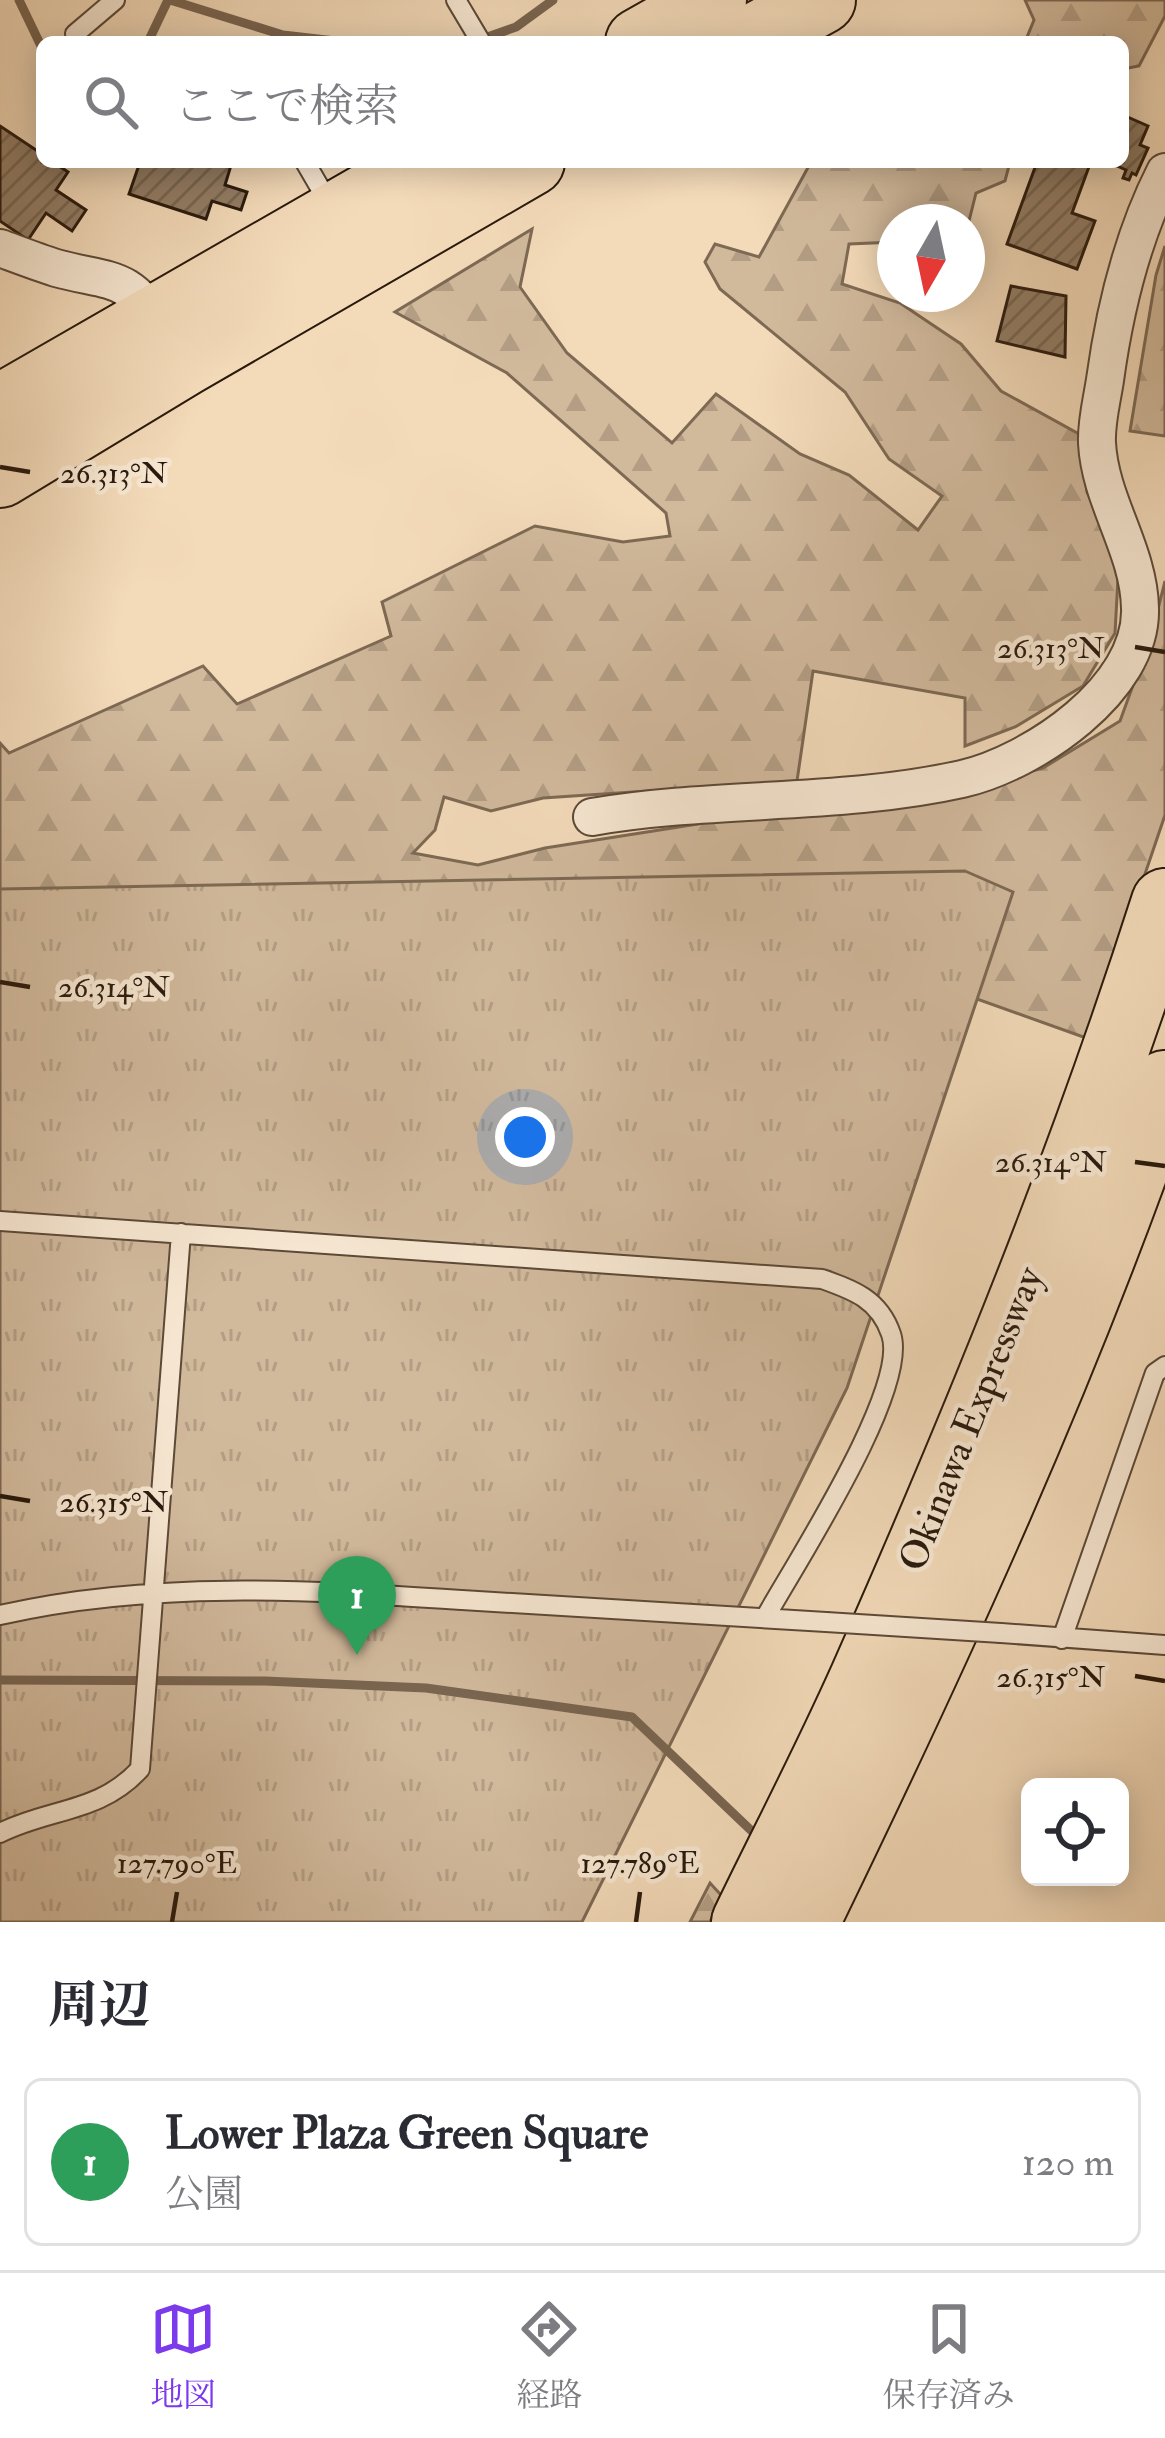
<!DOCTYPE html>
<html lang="ja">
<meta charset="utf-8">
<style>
body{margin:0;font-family:"IM FELL Double Pica","Noto Serif JP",serif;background:#f7f7f7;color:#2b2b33}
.controls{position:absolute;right:36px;bottom:36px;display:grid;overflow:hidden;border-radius:18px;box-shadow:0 6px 30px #0003}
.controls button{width:108px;height:108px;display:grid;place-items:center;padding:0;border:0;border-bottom:3px solid #e1e1e2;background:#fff;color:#2b2b33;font:60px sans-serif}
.compass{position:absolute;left:877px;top:204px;width:108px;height:108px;border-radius:50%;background:#fff;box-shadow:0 6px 30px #0003;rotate:189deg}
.you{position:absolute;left:525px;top:1137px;width:42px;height:42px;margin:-30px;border:9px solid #fff;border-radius:50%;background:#1a73e8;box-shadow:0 0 0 18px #1a73e833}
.badge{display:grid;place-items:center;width:78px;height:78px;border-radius:50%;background:#7c3aed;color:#fff;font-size:39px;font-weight:700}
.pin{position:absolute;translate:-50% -99px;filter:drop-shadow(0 3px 6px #0008)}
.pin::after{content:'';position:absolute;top:63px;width:42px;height:36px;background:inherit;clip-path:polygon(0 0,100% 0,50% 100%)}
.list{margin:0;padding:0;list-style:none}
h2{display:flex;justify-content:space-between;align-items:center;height:156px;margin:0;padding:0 48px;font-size:51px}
h2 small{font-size:39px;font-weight:400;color:#7c7c81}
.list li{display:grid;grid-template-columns:78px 1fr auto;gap:36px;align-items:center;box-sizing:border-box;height:168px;margin:0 24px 24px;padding:0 24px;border:3px solid #e1e1e2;border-radius:18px}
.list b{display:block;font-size:45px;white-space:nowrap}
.list p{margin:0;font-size:39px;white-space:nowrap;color:#7c7c81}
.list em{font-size:39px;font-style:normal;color:#7c7c81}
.icon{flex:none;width:66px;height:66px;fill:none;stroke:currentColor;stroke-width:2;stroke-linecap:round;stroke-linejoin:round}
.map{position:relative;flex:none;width:1165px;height:1922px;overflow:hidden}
.search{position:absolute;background:#fff;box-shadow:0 6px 30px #0003;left:36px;right:36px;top:36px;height:132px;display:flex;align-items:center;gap:30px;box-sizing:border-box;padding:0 42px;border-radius:18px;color:#7c7c81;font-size:45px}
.sheet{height:348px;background:#fff}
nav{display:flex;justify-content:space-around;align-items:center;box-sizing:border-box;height:168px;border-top:3px solid #e1e1e2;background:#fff;font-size:33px;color:#7c7c81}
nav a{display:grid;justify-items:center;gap:6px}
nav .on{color:#7c3aed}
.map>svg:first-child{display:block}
.forest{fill:url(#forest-firs);stroke:#7d6954;stroke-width:3}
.park{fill:url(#park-tufts);stroke:#7d6954;stroke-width:3}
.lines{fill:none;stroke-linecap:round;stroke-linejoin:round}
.stream{stroke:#796551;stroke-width:9}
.building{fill:url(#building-hatch);stroke:#29190d;stroke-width:3}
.lane-casing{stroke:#5c4938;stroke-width:22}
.street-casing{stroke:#5c4938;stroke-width:40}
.highway-casing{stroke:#29190d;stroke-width:70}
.lane{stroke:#f7e7d2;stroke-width:18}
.street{stroke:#f7e7d2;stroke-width:36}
.highway{stroke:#f3dab9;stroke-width:66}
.lane-bridge-casing{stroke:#5c4938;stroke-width:22;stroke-linecap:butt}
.lane-bridge{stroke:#f7e7d2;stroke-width:18}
.ticks{fill:none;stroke:#29190d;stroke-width:4.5}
.labels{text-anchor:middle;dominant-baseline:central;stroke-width:9;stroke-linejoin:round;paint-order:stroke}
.street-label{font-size:39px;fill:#29190d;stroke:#f7e7d2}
.ticks-label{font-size:30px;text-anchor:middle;fill:#29190d;stroke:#f7e7d2;stroke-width:9;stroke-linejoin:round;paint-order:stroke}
</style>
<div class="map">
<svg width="1165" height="1922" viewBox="0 0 1165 1922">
<defs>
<pattern id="forest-firs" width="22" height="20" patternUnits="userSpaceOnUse" patternTransform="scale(3)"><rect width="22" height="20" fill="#d1b99c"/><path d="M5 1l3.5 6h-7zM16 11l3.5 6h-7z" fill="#b39e85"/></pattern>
<pattern id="park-tufts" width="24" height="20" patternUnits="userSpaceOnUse" patternTransform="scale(3)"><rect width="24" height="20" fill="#d1b99c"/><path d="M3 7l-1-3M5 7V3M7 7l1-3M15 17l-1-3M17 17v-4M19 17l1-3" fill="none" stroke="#b39e85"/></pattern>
<pattern id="building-hatch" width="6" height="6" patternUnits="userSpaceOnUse" patternTransform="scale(3)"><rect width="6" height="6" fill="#927d66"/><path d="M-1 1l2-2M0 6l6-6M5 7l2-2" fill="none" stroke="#776652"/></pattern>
</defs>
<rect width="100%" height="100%" fill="#f3dab9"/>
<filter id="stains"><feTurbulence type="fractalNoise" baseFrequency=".00167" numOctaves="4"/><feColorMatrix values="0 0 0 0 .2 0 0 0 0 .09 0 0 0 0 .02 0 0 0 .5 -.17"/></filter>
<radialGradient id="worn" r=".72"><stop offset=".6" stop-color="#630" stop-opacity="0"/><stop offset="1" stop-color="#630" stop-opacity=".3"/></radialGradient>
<!-- forest -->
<path class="forest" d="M 1025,0 L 1165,0 L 1165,16 L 1139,66 L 1123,69 L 1123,42 L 1025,42 L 1034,20 Z
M 811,162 L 920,162 L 928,166 L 933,162 L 1010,162 L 1005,181 L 976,193 L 967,229 L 967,222 L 895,222 L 895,242 L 849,244 L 842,284 L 900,303 L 961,344 L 1001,391 L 1079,434 L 1087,492 L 1119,560 L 1115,633 L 1083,686 L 1015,727 L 965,746 L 965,698 L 813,671 L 797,781 L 543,798 L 491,811 L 444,797 L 435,830 L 413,853 L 478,865 L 545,848 L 736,818 L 914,803 L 1043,768 L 1120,721 L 1152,633 L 1165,581 L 1165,815 L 1089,1039 L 952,990 L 0,1032 L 0,743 L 9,753 L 203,666 L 237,704 L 391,636 L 382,602 L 535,526 L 623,542 L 670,536 L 666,513 L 507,373 L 395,312 L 532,229 L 520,287 L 567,353 L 672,443 L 716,394 L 800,454 L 849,475 L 918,530 L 942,496 L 889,459 L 845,392 L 720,289 L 705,262 L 715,244 L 759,257 Z
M 1165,246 L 1165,436 L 1130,431 L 1156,275 Z
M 710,1883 L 721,1895 L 710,1922 L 690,1922 Z"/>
<!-- park -->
<path class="park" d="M 965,871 L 1013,892 L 847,1388 L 582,1922 L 0,1922 L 0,889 Z"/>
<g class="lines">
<!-- stream -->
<path class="stream" d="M 19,0 L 42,48
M 170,0 L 283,35 L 344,42
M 479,40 L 516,27 L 553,0
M 148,42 L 168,0
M 0,1680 L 265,1681 L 426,1688 L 632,1717 L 758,1837"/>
</g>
<!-- building -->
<path class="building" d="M 1123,115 L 1148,126 L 1140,145 L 1148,148 L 1136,175 L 1132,173 L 1129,180 L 1123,178 L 1126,170 L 1108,162 L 1123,162 Z
M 0,126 L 42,154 L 42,162 L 53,162 L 68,172 L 56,190 L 86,210 L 72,231 L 46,213 L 28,240 L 0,221 Z
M 140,162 L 232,162 L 225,185 L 247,192 L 241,210 L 212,201 L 206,219 L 129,194 Z
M 1037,162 L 1090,164 L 1072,213 L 1095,221 L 1077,269 L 1007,244 Z
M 1011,286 L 1066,296 L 1065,357 L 997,341 Z"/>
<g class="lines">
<!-- lane casing -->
<g class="lane-casing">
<path id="lane" d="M 456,0 L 481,42
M 80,42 L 75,34 L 115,0
M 305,162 L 330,205
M 0,1221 L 822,1279 C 853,1290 879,1299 891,1334 C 910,1388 795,1564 765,1618
M 0,1615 C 153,1580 307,1590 462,1600 C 584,1607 705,1615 826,1622
M 1001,1633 L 1165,1645
M 1062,1639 L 1155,1373 L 1165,1366
M 0,1833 C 50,1808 100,1813 140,1769 L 181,1233"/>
</g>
<!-- street casing -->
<g class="street-casing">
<path id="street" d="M 0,248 C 19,255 37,262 56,268 C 112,283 127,273 163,328
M 592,817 C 714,796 841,806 962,779 C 1032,763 1143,689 1140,608 C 1139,550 1100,501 1097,443 C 1096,422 1102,400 1105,380 C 1115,307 1132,237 1165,172"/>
</g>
<!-- highway casing -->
<g class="highway-casing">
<path id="highway" d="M 639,42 L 713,0
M 746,42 L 822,0
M 0,408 L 428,162
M 0,474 L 185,362 L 531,162
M 745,1922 C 786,1837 830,1754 868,1667 C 978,1418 1082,1162 1165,902
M 806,1922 C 939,1648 1066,1372 1165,1084"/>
</g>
<!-- lane -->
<use href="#lane" class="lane"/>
<!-- street -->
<use href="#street" class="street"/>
<!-- highway -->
<use href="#highway" class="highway"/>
<!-- lane-bridge casing -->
<g class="lane-bridge-casing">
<path id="lane-bridge" d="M 826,1622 L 1001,1633"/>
</g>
<!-- lane-bridge -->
<use href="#lane-bridge" class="lane-bridge"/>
</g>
<!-- ticks -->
<path class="ticks" d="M 0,467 L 30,472M 1135,647 L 1165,652M 0,982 L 30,987M 1135,1162 L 1165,1166M 0,1496 L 30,1501M 1135,1676 L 1165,1681M 172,1922 L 177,1892M 636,1922 L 640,1892"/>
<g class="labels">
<!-- street labels -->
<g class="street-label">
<text transform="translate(971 1419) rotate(-68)">Okinawa Expressway</text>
</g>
</g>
<g class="ticks-label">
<text x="114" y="483">26.313°N</text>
<text x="1051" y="658">26.313°N</text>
<text x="114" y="997">26.314°N</text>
<text x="1051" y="1172">26.314°N</text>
<text x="114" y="1512">26.315°N</text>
<text x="1051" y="1687">26.315°N</text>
<text x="177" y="1873">127.790°E</text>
<text x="640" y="1873">127.789°E</text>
</g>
<rect width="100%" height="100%" filter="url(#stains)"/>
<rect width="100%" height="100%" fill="url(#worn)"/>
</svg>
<div class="controls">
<button><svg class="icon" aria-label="locate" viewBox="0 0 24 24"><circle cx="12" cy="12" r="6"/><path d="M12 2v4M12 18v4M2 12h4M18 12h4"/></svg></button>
</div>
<svg class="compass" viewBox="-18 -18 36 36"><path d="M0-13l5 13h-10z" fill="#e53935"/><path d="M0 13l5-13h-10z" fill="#7c7c81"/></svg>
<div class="you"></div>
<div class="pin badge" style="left:357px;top:1655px;background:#2e9e5b">1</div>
<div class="search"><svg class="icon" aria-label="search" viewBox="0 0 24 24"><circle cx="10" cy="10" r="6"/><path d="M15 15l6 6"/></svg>ここで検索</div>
</div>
<section class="sheet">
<h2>周辺<small></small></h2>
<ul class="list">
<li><span class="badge" style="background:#2e9e5b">1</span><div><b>Lower Plaza Green Square</b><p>公園</p></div><em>120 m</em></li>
</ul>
</section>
<nav>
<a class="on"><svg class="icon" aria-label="map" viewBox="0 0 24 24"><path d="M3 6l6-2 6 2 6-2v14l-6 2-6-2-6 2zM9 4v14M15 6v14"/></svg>地図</a>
<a><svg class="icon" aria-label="directions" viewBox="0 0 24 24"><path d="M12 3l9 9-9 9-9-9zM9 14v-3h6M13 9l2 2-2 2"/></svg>経路</a>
<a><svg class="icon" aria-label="saved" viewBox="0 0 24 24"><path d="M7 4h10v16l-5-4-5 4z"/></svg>保存済み</a>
</nav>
